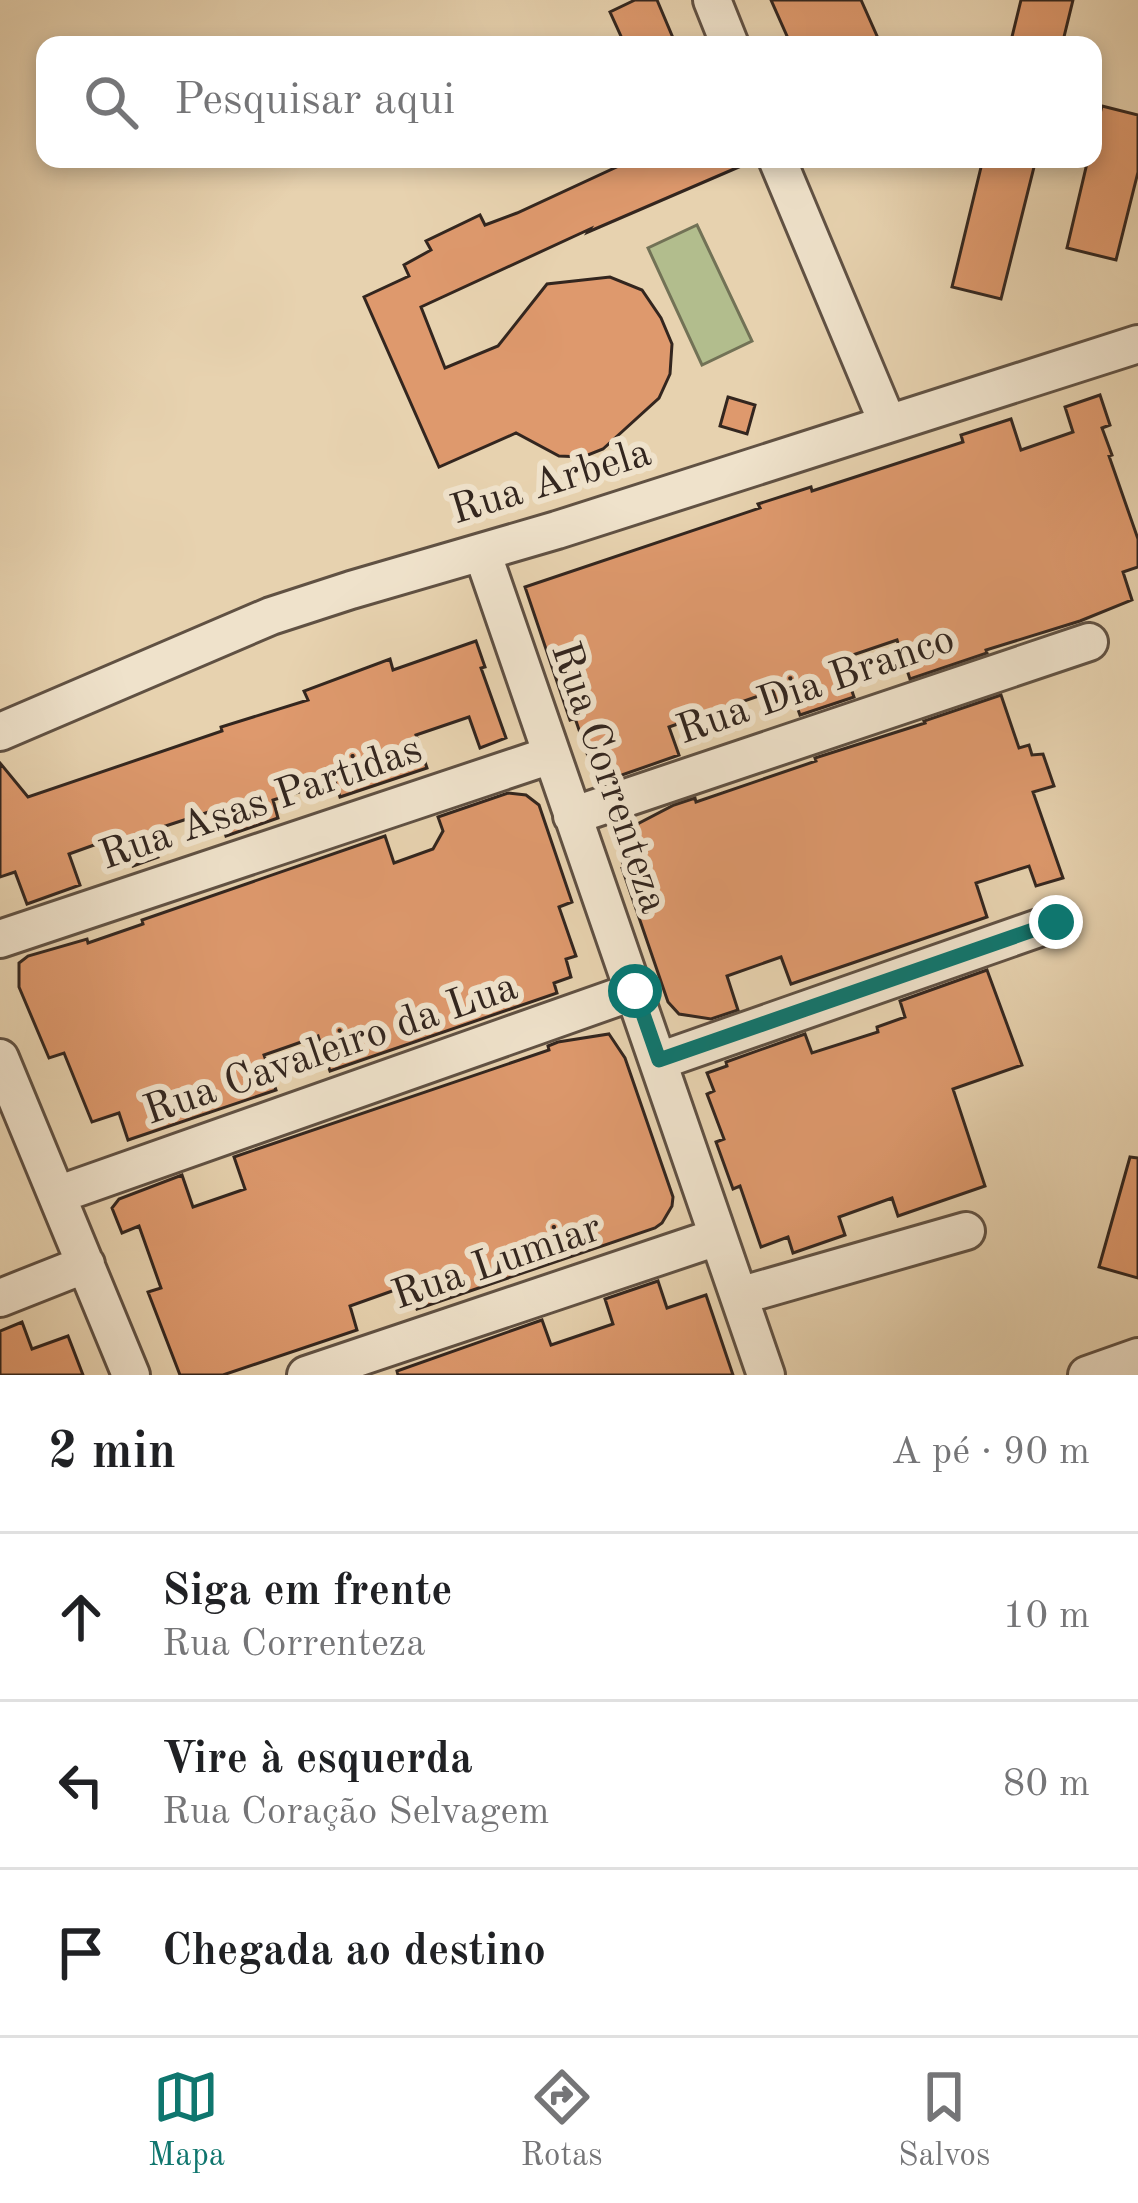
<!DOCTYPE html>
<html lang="pt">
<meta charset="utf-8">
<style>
body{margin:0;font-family:"Old Standard TT",serif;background:#f2f2f2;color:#202124}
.stop{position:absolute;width:36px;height:36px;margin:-27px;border:9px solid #0f766e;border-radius:50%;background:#fff}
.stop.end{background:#0f766e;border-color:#fff;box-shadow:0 3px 12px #0008}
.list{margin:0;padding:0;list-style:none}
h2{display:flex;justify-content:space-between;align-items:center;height:156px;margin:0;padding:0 48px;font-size:51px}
h2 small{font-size:39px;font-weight:400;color:#757577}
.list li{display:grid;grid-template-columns:78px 1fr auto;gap:36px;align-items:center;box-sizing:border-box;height:168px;padding:0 48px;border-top:3px solid #e0e0e0}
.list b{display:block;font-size:45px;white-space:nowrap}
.list p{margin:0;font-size:39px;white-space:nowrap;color:#757577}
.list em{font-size:39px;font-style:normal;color:#757577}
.icon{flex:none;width:66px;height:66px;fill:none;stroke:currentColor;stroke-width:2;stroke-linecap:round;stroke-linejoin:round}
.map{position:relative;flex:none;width:1138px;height:1375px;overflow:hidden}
.search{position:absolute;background:#fff;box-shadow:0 6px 18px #0003;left:36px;right:36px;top:36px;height:132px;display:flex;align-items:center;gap:30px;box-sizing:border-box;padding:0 42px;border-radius:24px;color:#757577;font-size:45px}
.sheet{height:660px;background:#fff}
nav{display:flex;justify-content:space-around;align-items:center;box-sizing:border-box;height:168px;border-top:3px solid #e0e0e0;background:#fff;font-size:33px;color:#757577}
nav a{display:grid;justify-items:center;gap:6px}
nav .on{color:#0f766e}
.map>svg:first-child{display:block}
.green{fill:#b2bd8d;stroke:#727256;stroke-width:3}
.building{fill:#de996d;stroke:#33261f;stroke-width:3}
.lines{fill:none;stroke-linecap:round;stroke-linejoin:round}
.minor-casing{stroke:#605143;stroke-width:42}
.minor{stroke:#efe2cb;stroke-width:36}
.route{stroke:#0f766e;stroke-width:15}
.labels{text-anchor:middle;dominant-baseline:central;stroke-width:12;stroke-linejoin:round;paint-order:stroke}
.street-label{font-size:42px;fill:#33261f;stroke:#efe2cb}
</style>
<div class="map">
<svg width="1138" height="1375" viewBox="0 0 1138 1375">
<rect width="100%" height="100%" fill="#e7d2af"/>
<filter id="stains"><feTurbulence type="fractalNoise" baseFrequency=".00167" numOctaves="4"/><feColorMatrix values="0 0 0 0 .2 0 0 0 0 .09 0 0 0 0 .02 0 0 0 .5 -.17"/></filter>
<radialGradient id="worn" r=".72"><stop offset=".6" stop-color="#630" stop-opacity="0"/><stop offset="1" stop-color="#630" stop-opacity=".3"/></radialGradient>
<!-- green -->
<path class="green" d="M 697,225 L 752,341 L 702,365 L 648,248 Z"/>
<!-- building -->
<path class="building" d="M 635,0 L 657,0 L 676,45 L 625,45 L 610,12 Z
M 771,0 L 861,0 L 881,45 L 791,45 Z
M 1021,0 L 1073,0 L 1062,45 L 1010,45 Z
M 1102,106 L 1138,115 L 1138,172 L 1116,260 L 1067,248 L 1088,159 L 1093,159 L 1093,140 Z
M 634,159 L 755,160 L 588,232 L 590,229 L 421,307 L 445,368 L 498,346 L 547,284 L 610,277 L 642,290 L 661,318 L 672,344 L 670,374 L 659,398 L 603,449 L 583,457 L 559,456 L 516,433 L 439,467 L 364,297 L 409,276 L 404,265 L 431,250 L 426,241 L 480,215 L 485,225 L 517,213 Z
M 983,159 L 1036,159 L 1001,299 L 952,287 Z
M 1100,395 L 1110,425 L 1102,428 L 1112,455 L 1109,456 L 1138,539 L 1138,567 L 1123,572 L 1132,600 L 1080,621 L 986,650 L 987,653 L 910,679 L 897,640 L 841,659 L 854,697 L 800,715 L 794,698 L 777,703 L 773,691 L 669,727 L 679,755 L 619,776 L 611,777 L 594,774 L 575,718 L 570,720 L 525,587 L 760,508 L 758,504 L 811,487 L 812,491 L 963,442 L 961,435 L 1011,419 L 1021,450 L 1073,432 L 1065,407 Z
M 728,397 L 755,405 L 747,434 L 720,426 Z
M 476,641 L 485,667 L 481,668 L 506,738 L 480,748 L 469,717 L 416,735 L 427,768 L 340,797 L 335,781 L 273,800 L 278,818 L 226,836 L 218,809 L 150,831 L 158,857 L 133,866 L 122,835 L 69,854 L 80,885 L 27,904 L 15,872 L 0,877 L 0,763 L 28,797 L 222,731 L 221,727 L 308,700 L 304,691 L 390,659 L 393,670 Z
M 1001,695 L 1019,748 L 1029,745 L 1032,755 L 1043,754 L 1054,786 L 1033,792 L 1063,878 L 1036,886 L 1029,866 L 976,883 L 987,917 L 791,984 L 781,957 L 727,976 L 738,1010 L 711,1019 L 679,1014 L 668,1002 L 622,868 L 624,867 L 621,858 L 632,855 L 624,831 L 674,805 L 695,798 L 696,802 L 816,761 L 815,758 L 925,723 L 924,721 Z
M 508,793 L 526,795 L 539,805 L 572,902 L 559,907 L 576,956 L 566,959 L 571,977 L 554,983 L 557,993 L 330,1071 L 318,1036 L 290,1046 L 264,1055 L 276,1090 L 128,1140 L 119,1113 L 92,1122 L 64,1053 L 49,1058 L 19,987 L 19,963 L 28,956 L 87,939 L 88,943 L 143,924 L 142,920 L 385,836 L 394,863 L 433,849 L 443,831 L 438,817 Z
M 987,970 L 1022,1065 L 953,1089 L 985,1186 L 898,1216 L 892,1198 L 839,1217 L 845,1235 L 793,1253 L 788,1237 L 761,1247 L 740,1186 L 733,1189 L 716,1142 L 724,1139 L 707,1094 L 714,1091 L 707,1073 L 727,1066 L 726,1062 L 805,1034 L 812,1053 L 878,1032 L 877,1027 L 905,1017 L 900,1001 Z
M 609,1034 L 625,1058 L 673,1197 L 672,1206 L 662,1223 L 655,1228 L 417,1309 L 409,1285 L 350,1306 L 357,1330 L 223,1375 L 180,1375 L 148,1292 L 161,1288 L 139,1226 L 122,1233 L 112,1208 L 119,1199 L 182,1175 L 193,1207 L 245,1189 L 234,1157 L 549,1050 L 548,1046 L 558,1042 Z
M 1130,1157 L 1138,1158 L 1138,1278 L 1099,1267 Z
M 658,1281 L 667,1308 L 706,1295 L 733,1375 L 398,1375 L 397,1371 L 542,1320 L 551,1345 L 613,1324 L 605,1299 Z
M 22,1322 L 32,1349 L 68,1336 L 83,1375 L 0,1375 L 0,1331 Z"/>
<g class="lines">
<!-- minor casing -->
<g class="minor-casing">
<path id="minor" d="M 712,0 L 730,45
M 777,159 L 888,424
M 482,552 L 766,1375
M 0,732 L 271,616 L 351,590 L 557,530 L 1138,344
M 572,816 L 1089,642
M 0,939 L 551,755
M 0,1058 L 131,1375
M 659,1061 L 1056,922
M 57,1195 L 635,991
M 739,1296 L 966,1231
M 0,1298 L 86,1264
M 306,1375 L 717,1237
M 1087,1375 L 1138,1357"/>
</g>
<!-- minor -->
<use href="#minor" class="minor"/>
</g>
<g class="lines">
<!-- route -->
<path class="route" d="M 635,991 L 659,1060 L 1056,922"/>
</g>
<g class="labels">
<!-- street labels -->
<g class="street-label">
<text transform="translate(551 483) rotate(-17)">Rua Arbela</text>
<text transform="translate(816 686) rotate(-19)">Rua Dia Branco</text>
<text transform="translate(608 778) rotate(71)">Rua Correnteza</text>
<text transform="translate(261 804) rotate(-19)">Rua Asas Partidas</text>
<text transform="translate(331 1050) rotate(-19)">Rua Cavaleiro da Lua</text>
<text transform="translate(497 1263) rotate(-19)">Rua Lumiar</text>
</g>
</g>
<rect width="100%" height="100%" filter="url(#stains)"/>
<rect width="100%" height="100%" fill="url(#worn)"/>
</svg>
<div class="stop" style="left:635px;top:991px"></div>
<div class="stop end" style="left:1056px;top:922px"></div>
<div class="search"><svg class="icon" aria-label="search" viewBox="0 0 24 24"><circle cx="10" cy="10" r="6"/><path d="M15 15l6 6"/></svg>Pesquisar aqui</div>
</div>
<section class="sheet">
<h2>2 min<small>A pé · 90 m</small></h2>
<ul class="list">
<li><svg class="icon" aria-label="ahead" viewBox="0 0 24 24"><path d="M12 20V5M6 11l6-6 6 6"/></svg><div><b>Siga em frente</b><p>Rua Correnteza</p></div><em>10 m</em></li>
<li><svg class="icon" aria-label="left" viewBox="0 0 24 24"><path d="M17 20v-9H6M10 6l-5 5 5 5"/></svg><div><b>Vire à esquerda</b><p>Rua Coração Selvagem</p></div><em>80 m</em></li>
<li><svg class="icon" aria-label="arrive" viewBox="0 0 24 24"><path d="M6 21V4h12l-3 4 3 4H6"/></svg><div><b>Chegada ao destino</b></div></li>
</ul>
</section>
<nav>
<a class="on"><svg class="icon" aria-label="map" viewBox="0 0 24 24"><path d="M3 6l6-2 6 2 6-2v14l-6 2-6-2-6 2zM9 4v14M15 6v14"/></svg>Mapa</a>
<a><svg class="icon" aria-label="directions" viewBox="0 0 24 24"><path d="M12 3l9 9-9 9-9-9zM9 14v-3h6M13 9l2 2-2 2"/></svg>Rotas</a>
<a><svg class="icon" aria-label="saved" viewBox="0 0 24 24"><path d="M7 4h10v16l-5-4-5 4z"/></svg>Salvos</a>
</nav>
